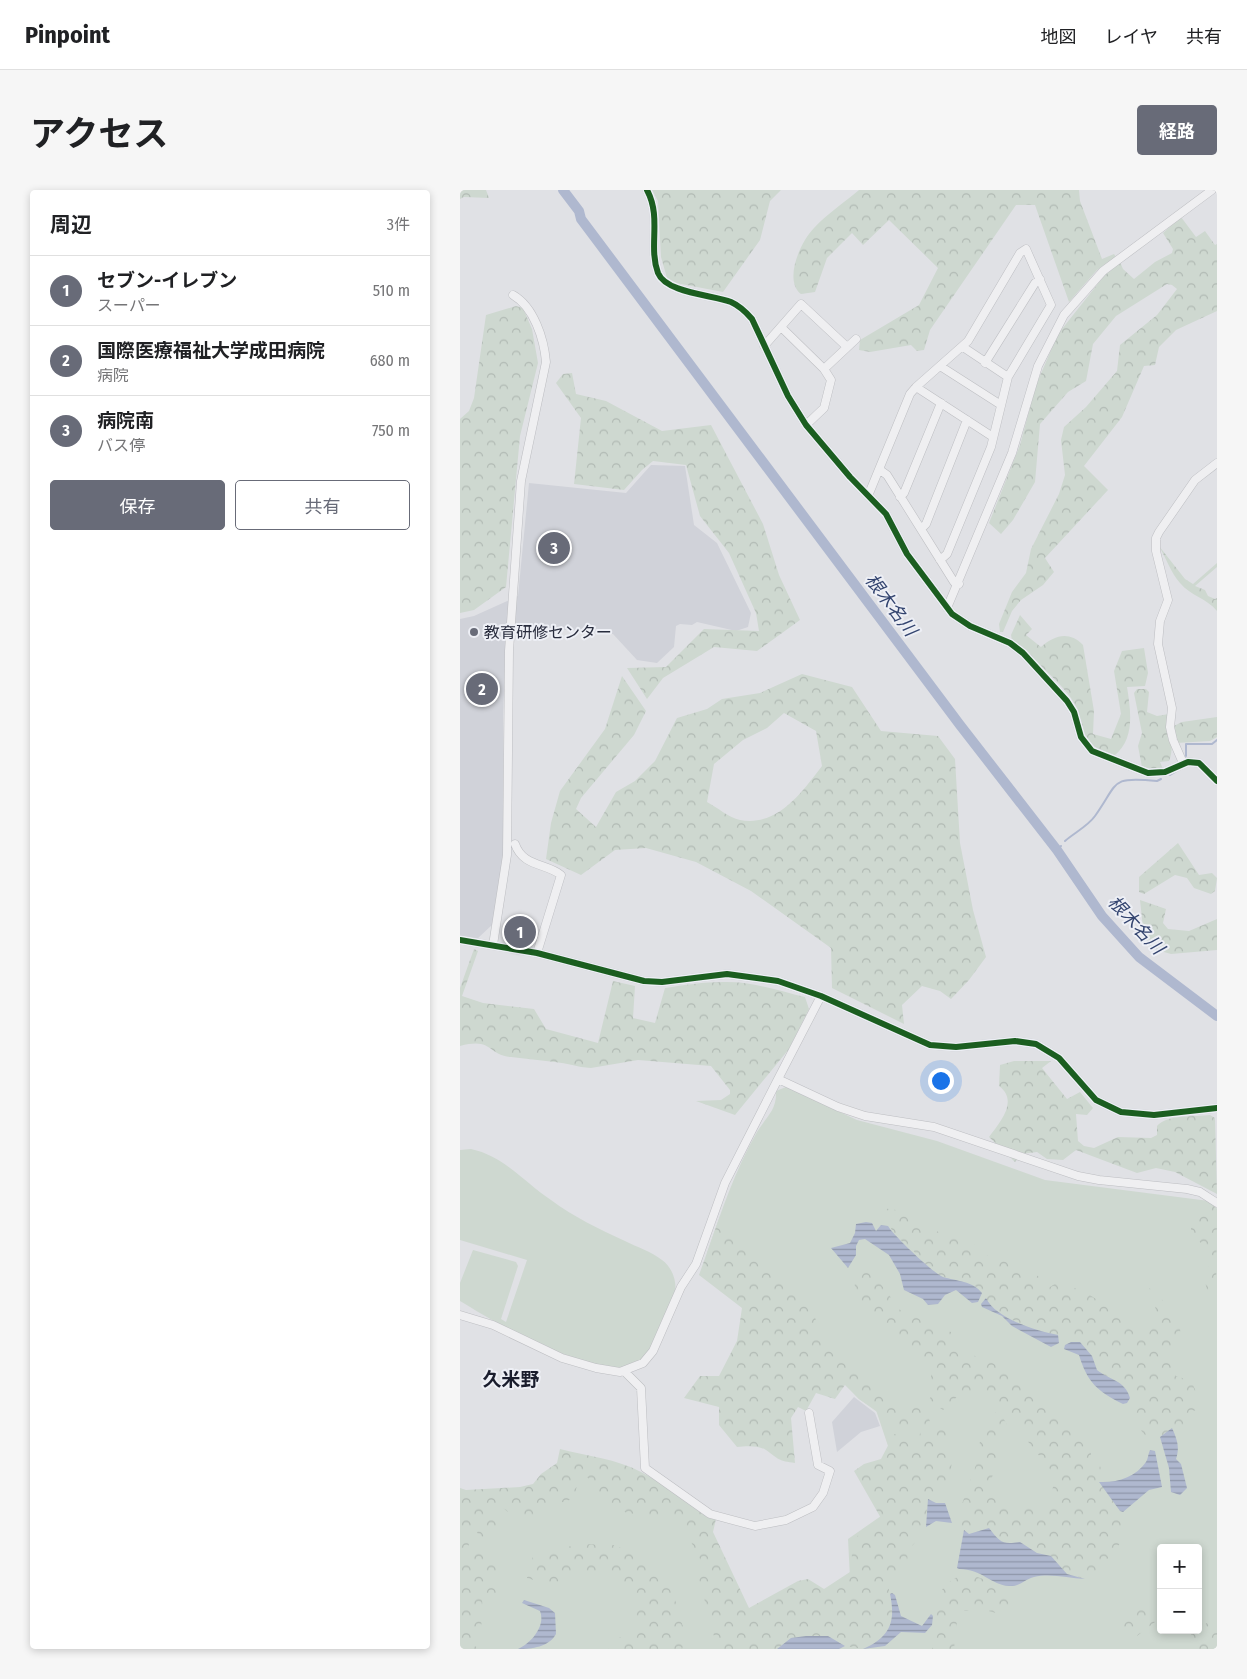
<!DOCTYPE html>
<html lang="ja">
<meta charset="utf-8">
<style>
body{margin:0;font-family:"Fira Sans Condensed","Noto Sans JP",sans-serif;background:#f6f6f6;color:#202124}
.controls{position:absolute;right:15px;bottom:15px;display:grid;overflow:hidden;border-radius:5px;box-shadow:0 2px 8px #0003}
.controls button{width:45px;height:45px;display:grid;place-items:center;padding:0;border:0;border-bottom:1px solid #e0e0e0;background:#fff;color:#202124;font:25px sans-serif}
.you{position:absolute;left:480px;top:890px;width:18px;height:18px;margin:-12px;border:4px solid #fff;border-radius:50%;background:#1a73e8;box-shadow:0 0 0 8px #1a73e833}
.badge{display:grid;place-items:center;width:32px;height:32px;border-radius:50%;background:#686b78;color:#fff;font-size:16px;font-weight:700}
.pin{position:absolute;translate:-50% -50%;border:2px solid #fff;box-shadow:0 1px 5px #0006}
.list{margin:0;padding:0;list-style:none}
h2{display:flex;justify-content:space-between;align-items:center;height:65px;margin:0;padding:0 20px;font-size:21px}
h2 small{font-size:16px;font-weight:400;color:#757577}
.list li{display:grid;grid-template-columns:32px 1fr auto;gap:15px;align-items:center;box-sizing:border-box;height:70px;padding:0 20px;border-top:1px solid #e0e0e0}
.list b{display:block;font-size:19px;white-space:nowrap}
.list p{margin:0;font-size:16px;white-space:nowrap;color:#757577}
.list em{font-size:16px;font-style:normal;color:#757577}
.actions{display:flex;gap:10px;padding:15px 20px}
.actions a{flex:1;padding:11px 0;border:1px solid #686b78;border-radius:5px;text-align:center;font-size:18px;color:#686b78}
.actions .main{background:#686b78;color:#fff}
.map{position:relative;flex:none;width:757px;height:1459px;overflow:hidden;border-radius:5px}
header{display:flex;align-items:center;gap:30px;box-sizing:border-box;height:70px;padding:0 25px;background:#fff;border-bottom:1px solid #e0e0e0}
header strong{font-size:24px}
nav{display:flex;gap:28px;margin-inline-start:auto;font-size:18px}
.intro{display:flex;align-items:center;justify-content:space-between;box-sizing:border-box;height:120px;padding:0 30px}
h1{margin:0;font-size:35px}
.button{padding:12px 22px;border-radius:5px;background:#686b78;color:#fff;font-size:18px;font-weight:700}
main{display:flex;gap:30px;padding:0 30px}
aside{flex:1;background:#fff;border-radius:5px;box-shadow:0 2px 8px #0003}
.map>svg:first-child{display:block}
.built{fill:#d0d2d9}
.grass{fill:#ced8d0;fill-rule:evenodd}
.forest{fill:url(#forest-crowns);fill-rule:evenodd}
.water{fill:url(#water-rules)}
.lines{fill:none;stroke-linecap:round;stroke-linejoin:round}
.stream{stroke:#afb8cf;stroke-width:2}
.river{stroke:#afb8cf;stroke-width:10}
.minor-casing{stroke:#bdbec2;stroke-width:9}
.minor{stroke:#efeff1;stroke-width:8}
.cycleway-casing{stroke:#edeff5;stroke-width:9}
.cycleway{stroke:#1b5e20;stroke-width:6}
.poi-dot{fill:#686b78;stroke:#edeff5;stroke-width:2}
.labels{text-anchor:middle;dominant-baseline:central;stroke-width:4;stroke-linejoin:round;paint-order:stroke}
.poi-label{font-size:16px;fill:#282c3d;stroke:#edeff5;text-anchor:start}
.water-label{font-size:18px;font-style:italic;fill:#33446f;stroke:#edeff5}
.quarter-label{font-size:19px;font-weight:bold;fill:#1a1d2d;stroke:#edeff5}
</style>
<header>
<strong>Pinpoint</strong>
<nav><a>地図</a><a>レイヤ</a><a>共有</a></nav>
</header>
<div class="intro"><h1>アクセス</h1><a class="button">経路</a></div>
<main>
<aside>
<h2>周辺<small>3件</small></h2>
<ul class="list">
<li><span class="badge">1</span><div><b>セブン-イレブン</b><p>スーパー</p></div><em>510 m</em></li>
<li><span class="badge">2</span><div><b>国際医療福祉大学成田病院</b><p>病院</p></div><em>680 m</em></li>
<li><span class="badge">3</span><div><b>病院南</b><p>バス停</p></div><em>750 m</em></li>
</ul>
<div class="actions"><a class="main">保存</a><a>共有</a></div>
</aside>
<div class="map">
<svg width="757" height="1459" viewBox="0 0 757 1459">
<defs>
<pattern id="forest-crowns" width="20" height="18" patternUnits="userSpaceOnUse" patternTransform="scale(1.25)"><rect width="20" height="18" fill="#ced8d0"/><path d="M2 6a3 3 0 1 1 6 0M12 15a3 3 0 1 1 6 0" fill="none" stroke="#b1bab4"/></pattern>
<pattern id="water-rules" width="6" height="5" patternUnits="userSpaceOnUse" patternTransform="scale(1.25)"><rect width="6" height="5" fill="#afb8cf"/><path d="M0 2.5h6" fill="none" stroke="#8e96a9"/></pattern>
</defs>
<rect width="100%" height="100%" fill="#e0e1e5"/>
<!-- built -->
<path class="built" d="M 191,275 L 225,276 L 234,335 L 257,353 L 291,423 L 288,437 L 276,441 L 237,432 L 232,435 L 220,434 L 216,436 L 214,457 L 197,473 L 177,470 L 153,444 L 47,435 L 43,525 L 44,662 L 33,734 L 17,749 L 0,747 L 0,429 L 14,426 L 58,406 L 69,293 L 166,303 Z
M 394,1207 L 415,1223 L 420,1236 L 401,1242 L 377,1262 L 372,1232 Z"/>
<!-- grass -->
<path class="grass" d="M 326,897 L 397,930 L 477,951 L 585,990 L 749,1011 L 757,1019 L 757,1459 L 2,1459 L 0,1306 L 57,1304 L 109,1282 L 183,1284 L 250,1324 L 250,1346 L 286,1423 L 365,1403 L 390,1388 L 388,1349 L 421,1326 L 430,1262 L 416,1220 L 399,1209 L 359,1165 L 247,1063 C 261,1022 275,980 297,942 C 307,926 317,920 316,901 ZM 701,1358 L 738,1358 L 738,1440 L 701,1440 Z
M 11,959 C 44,966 64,992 91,1010 C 114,1027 139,1039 165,1051 C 177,1057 192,1062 202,1070 C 213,1078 217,1092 215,1104 C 207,1122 197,1157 182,1169 C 176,1174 162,1180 154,1179 C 105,1174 41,1136 0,1111 L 0,1093 L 13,1060 L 56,1072 L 58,1076 L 41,1129 L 46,1132 L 67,1070 L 0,1050 L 0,960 Z"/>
<!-- forest -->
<path class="forest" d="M 0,0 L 26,0 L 29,8 L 4,7 L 0,9 Z
M 192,0 L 321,0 L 310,11 L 300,50 L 263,102 L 216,93 L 207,88 L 201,67 L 198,11 Z
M 399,0 L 619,0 L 620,11 L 642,69 L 654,64 L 656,67 L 637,80 L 609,112 L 575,15 L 556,15 L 470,140 L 464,160 L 457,161 L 451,155 L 410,162 L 399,160 L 400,150 L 459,115 L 478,78 L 429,30 L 403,55 L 392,43 L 367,68 L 355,102 L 341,104 C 323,90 341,51 354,38 C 367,24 385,12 399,0 Z
M 721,27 L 736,47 L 745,41 L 755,55 L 757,54 L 757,121 L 716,140 L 699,157 L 695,175 L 684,176 L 662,227 L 624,276 L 648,300 L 585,368 L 594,382 L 583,395 L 561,410 L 552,421 L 543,442 L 540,442 L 539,434 L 552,402 L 566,383 L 571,359 L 599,304 L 605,285 L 601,250 L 604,237 L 626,217 L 657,181 L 660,155 L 697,125 L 717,99 L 712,95 L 707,94 L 656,126 L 633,154 L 626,191 L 608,202 L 580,234 L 575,292 L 553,330 L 541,344 L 529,333 L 560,255 L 576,195 L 598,144 L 644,86 L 660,72 L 663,79 L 674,89 L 695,72 L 712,63 L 713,59 L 703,43 Z
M 56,116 L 63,118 L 72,139 L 78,173 L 60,246 L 46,397 L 14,420 L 0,423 L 0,229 L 9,221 L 14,208 L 26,125 Z
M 112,183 L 116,204 L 146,211 L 202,241 L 251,235 L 303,334 L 319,385 L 340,430 L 297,461 L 254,457 L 203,488 L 187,509 L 167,478 L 206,477 L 244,439 L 299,441 L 296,423 L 269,363 L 240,326 L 226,275 L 193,271 L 182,280 L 164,300 L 114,294 L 121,228 L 96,193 L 103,184 Z
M 699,356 L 725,389 L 733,394 L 757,373 L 757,377 L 735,396 L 745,400 L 748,406 L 755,409 L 757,408 L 757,421 C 746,408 731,406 720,393 C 711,383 706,368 699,356 Z
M 560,425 L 572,439 L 566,445 L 581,457 C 595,445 609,441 623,455 L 634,521 L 633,544 L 651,549 L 661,524 L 654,481 L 662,461 L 684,458 L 688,483 L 685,496 L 667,497 C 671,522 675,549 654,566 C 612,552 630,531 608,504 C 592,484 570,467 552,450 L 551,445 Z
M 757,479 L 757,547 L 750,551 L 716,553 L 714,536 L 722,532 L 757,527 Z
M 342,484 L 392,497 L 421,541 L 478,546 L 495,569 L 500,653 L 513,720 L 526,767 L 509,790 L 491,809 L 480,801 L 462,796 L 442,815 L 444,834 L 372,798 L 371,758 L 291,701 L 236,672 L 186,658 L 155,660 L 121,685 L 86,669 L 91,633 L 100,601 L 145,539 L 162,486 L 186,521 L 174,545 L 121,608 L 116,619 L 136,637 L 156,602 L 175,591 L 195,571 L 217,528 L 247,519 L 262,509 L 300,503 ZM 324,523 L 356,541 L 362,576 C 342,602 318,637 280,630 C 269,628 257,617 247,612 L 254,574 L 283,550 L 307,538 Z
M 677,499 L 686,499 L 689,502 L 687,522 L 697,526 L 709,524 C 709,540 715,557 709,571 L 700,572 L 703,579 L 690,581 L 682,577 L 678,556 L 682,543 L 674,503 Z
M 718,653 L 739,685 L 752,683 L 757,688 L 755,701 L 751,704 L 734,698 L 727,688 L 715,685 L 684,704 L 679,702 L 679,687 Z
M 680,710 L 706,719 L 703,733 L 708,739 L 729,741 L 757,729 L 757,760 L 711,764 L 690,758 L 684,747 Z
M 14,759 L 18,761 L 2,806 L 23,813 L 74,819 L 86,839 L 138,853 L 153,791 L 175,796 L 173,828 L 195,833 L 205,798 C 224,795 244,792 263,792 C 291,791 319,801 345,807 L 349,819 L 329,859 L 275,925 L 236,911 L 261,910 L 270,904 L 270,900 L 251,876 L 178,870 L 131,878 L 121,877 C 98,871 74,870 51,867 C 27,865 33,847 0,856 L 0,798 Z
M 554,871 L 591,871 L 582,878 L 607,909 L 620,902 L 633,918 L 627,925 L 616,924 L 618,951 L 624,956 L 634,958 L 658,947 L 691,948 L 697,945 L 697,936 C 707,924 735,927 750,925 L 755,928 L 757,1004 L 715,982 L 696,978 L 677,983 L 616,960 L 603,970 L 587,969 L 577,962 L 562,964 L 555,972 L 529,947 C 540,932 559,911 539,896 L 540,875 Z
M 749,1011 L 757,1019 L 756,1104 L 747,1101 L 744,1086 L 753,1066 L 740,1052 L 731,1050 L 731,1030 Z
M 422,1018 L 436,1020 L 490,1048 L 508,1049 L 528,1066 L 568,1079 L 582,1089 L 582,1099 L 587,1099 L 596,1093 L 622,1100 L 661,1125 C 663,1139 675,1142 687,1146 C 702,1127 696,1116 687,1096 C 703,1110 730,1132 717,1156 L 706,1159 L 716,1186 L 731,1191 C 736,1200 740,1210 736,1220 L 726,1224 L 732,1229 L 732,1234 L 727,1241 L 712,1238 L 697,1250 C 681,1247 679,1237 674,1224 L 677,1217 L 672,1201 L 654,1188 L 644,1186 L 637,1180 L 632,1166 L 620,1152 L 575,1140 L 556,1132 L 529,1115 L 519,1098 L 499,1090 L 482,1087 L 469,1079 L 451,1058 L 434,1045 Z
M 260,1026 L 272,1049 L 322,1094 L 345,1104 L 356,1130 L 352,1147 L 356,1143 L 362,1143 L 368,1160 L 399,1178 L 403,1189 L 429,1209 L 436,1214 L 468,1213 L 471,1206 L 471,1177 L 453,1157 L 438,1150 L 433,1138 L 410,1125 L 396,1109 L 394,1086 L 399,1080 L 411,1081 L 441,1121 L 491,1142 L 499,1153 L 499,1161 L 528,1170 L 573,1197 L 623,1245 L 631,1258 L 631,1273 L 640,1276 L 642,1283 L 637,1288 C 657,1316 680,1334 651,1365 C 642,1375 635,1382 625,1389 L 607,1384 L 591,1366 L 577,1363 L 560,1352 C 542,1355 540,1352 529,1338 L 509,1344 L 500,1336 L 497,1328 L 517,1272 L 522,1237 L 538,1220 L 548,1236 L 544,1235 C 536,1244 538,1255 538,1266 C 539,1275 531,1288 528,1297 L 536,1300 L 538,1312 L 587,1317 L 596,1287 L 558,1239 L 543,1216 L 528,1205 L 514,1201 L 500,1204 L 483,1220 L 477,1216 L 472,1218 L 468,1226 L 472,1237 L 486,1234 L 486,1263 L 492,1266 C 493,1283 485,1293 475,1306 L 468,1306 L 465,1342 L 448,1360 L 447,1373 L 438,1381 L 425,1382 L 434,1422 L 427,1442 L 417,1453 L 403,1459 L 385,1456 L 368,1446 L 331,1448 L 317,1459 L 261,1459 L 256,1454 L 238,1385 L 240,1369 L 229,1348 L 205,1327 C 182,1326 156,1323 136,1311 L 131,1290 L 120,1283 L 114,1308 L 105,1312 L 86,1313 L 71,1328 L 54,1327 L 42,1317 L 37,1320 L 36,1331 L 39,1340 L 33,1351 L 19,1346 L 16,1340 L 8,1341 L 9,1358 L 28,1365 L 39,1374 L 39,1401 L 34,1407 L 22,1400 C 22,1418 25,1440 13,1455 L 20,1459 L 0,1459 L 0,1298 L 6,1300 L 60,1297 L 73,1294 L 81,1284 L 97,1273 L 100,1259 C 127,1266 157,1269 181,1282 C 207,1295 229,1316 256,1329 L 253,1342 L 289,1418 L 338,1391 L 348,1389 L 364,1399 L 393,1380 C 389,1344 394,1348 422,1330 L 394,1281 L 404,1274 L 421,1269 L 434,1244 L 459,1247 L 461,1240 L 434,1234 L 399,1209 L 385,1195 L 375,1209 L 356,1203 L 346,1221 L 338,1217 L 331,1228 L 335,1273 C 319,1271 318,1269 306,1260 C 298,1255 286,1256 277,1257 L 259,1235 L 259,1217 L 224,1208 L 240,1186 L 259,1186 L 277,1151 L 282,1118 L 239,1085 Z
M 118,1354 L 154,1355 L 186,1369 L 211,1396 L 226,1447 L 222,1459 L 148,1459 L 150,1450 L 174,1444 L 176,1402 C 161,1393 139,1380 120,1383 C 110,1384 99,1392 90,1395 L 67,1388 L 68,1378 L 73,1367 Z
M 502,1385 C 517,1386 530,1389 540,1401 L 551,1402 L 554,1407 L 548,1423 L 543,1425 L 525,1420 L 502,1421 L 497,1431 L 494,1459 L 472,1459 L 475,1454 C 474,1426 471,1396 502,1385 Z
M 681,1413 L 691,1416 L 696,1424 L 701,1422 L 701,1431 L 695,1432 L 677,1446 L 662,1445 L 659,1439 L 672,1415 Z
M 755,1427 L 757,1429 L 757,1459 L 728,1459 L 732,1440 L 738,1440 L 738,1431 L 744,1435 Z"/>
<!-- water -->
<path class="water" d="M 406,1032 L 412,1033 L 416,1041 L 421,1035 L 428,1036 C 433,1045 473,1083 483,1087 C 496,1091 513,1091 522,1103 L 518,1112 L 512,1113 L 496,1100 L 485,1105 L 478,1114 L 468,1115 L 463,1109 L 444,1100 L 440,1084 L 429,1065 L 405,1049 L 399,1050 L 396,1056 L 396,1065 L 388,1078 L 371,1058 L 390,1053 L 395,1043 L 396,1034 Z
M 526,1108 C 536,1129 577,1141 598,1145 L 599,1153 L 591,1157 L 552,1136 L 542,1126 L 522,1117 L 521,1114 Z
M 611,1152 L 620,1152 L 632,1166 L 637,1180 C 649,1190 665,1190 670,1208 L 667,1213 L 663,1214 C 638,1202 627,1192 619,1165 L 604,1159 L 605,1155 Z
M 712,1238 C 717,1249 720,1257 716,1269 L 721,1274 L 727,1298 L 720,1305 L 711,1302 L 709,1278 L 700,1247 Z
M 690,1260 L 695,1261 L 702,1297 L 689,1300 L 663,1322 L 660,1321 L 639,1292 C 657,1293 676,1287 686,1272 C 688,1269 688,1264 690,1260 Z
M 468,1309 L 476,1313 L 485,1313 L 492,1333 L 476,1331 L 466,1337 Z
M 529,1338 C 540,1352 542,1355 560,1352 L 577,1363 L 591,1366 L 607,1384 L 625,1389 C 608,1388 590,1383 574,1387 C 565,1389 560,1397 549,1396 C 531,1395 522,1379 499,1379 L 497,1378 L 504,1340 L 509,1344 Z
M 432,1403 L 435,1405 L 441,1426 L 462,1436 L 471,1424 L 473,1426 L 472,1435 L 465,1443 L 441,1442 L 425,1456 L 403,1459 C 430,1447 436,1432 430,1404 Z
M 64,1410 L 89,1418 L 95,1423 L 96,1444 C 89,1457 72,1459 58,1459 C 71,1453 86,1436 80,1421 L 62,1413 Z
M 346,1446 L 368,1446 L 385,1456 L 379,1459 L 317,1459 L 331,1448 Z"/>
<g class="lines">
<!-- stream -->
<path class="stream" d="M 726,566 L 726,554 L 752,554 L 757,550
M 710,585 L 720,579
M 605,651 C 614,643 628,636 635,626 C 659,592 650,586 697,591 L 701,589
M 597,660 L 601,656"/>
<!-- river -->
<path class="river" d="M 103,0 L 119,21 L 121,29 L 500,535 L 597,660 L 642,726 L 679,767 L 757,826"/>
<!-- minor casing -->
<g class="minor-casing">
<path id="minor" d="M 187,0 C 202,28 188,56 198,83 C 206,103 253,105 271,112 C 280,116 286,122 292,129 L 328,206 L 346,235 L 390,287 L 426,324 L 447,364 L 492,424 L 510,436 L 550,453 L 563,463 L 607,511 L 614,522 L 621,547 L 632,561 L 688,583 L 705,582 L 728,572 L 739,573 L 757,591
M 321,137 L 364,179 L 371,190 L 364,218 L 346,235
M 304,156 L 341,114 L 386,156
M 503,157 L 548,187
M 525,173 L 575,93 L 580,89
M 480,176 L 541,215
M 364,179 L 396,149
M 456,197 L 533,247
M 420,280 L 427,285 L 494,392 L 499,394
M 408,306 L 450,204 L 456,197 L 508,151 L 560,63 L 566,59 L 591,115 L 548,187 L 531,257 L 487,364 L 480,370
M 440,307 L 444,303 L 481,213
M 461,339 L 466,334 L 507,230
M 487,418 L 552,263 L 578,176 L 604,125 L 643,81 L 752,0
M 723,573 L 713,550 L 710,537 L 712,518 L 698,454 L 700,431 L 708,410 L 696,361 L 696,348 L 699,342 L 735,290 L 757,273
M 55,654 C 63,677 86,673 101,685 L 77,763
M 0,750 L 77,763 L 184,791 L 202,792 L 267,784 L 318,791 L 361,806 L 470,855 L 496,857 L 555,851 L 576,854 L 599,868 L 636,910 L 661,922 L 694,925 L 757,918
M 33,755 L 47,665 L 49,461 L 61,291 L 86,172 C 84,149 74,117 53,105
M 361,806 L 318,889 L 378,917 L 405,926 L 474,937 L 618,986 L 639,990 L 727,999 L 740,1002 L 757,1013
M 0,1125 L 33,1135 L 102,1168 L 136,1178 L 160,1182 L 183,1173 L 193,1161 L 221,1097 L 236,1074 L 265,993 L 318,889
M 164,1181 L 181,1198 L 185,1278 L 250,1324 L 295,1336 L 326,1330 L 353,1317 L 363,1303 L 370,1281 L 358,1275 L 349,1223"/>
</g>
<!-- minor -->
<use href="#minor" class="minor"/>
<!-- cycleway casing -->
<g class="cycleway-casing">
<path id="cycleway" d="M 187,0 C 202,28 188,56 198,83 C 206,103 253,105 271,112 C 280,116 286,122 292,129 L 328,206 L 346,235 L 390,287 L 426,324 L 447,364 L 492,424 L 510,436 L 550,453 L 563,463 L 607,511 L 614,522 L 621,547 L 632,561 L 688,583 L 705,582 L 728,572 L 739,573 L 757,591
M 0,750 L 77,763 L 184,791 L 202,792 L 267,784 L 318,791 L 361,806 L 470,855 L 496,857 L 555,851 L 576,854 L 599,868 L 636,910 L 661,922 L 694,925 L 757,918"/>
</g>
<!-- cycleway -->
<use href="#cycleway" class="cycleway"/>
</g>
<!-- markers -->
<circle class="poi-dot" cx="14" cy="442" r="5"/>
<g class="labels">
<!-- poi labels -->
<g class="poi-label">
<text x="24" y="442">教育研修センター</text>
</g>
<!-- water labels -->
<g class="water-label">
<text transform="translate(431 415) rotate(53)">根木名川</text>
<text transform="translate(676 735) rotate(47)">根木名川</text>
</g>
<!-- quarter labels -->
<g class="quarter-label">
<text x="51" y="1189">久米野</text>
</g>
</g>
</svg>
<div class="controls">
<button>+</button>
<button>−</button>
</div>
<div class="you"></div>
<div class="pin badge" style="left:60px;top:742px">1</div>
<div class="pin badge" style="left:22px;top:499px">2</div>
<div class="pin badge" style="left:94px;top:358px">3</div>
</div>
</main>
